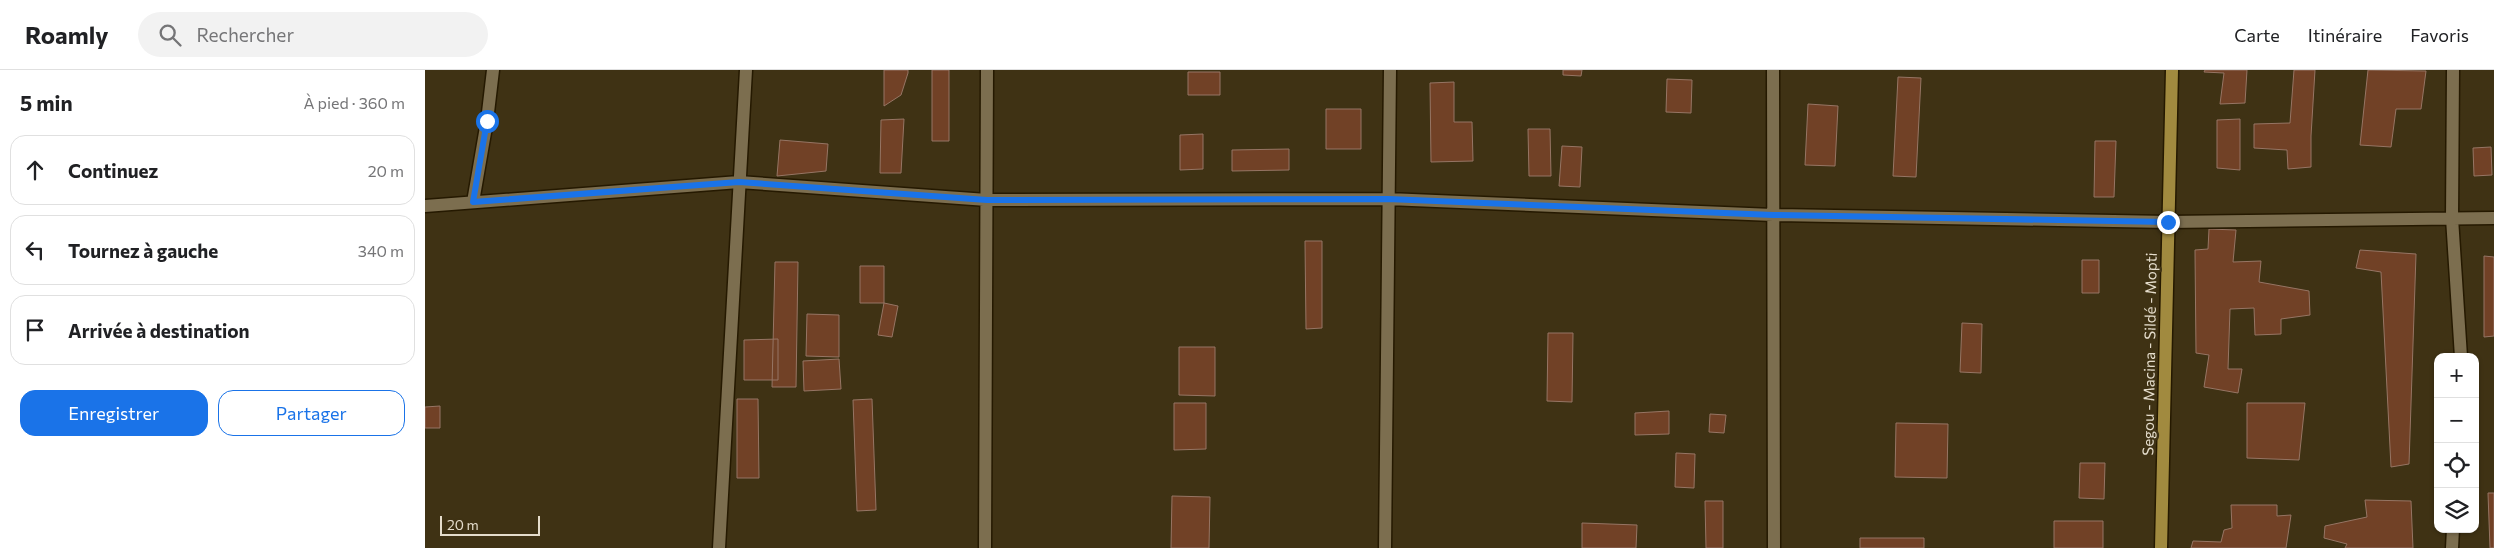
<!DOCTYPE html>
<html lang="fr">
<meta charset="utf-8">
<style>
body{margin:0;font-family:Commissioner,sans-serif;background:#f2f2f2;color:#202124}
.controls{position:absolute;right:15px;bottom:15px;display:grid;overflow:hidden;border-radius:10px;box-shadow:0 1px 4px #0004}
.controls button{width:45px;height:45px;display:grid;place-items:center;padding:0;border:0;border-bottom:1px solid #e0e0e0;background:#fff;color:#202124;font:25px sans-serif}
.scale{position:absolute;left:15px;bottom:12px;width:100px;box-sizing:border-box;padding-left:5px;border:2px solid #e5ddcc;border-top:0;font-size:14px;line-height:18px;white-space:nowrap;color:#e5ddcc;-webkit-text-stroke:4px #3f3214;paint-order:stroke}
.stop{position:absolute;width:15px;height:15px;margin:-11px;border:4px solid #1a73e8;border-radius:50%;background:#fff}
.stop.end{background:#1a73e8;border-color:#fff;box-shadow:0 1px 5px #0008}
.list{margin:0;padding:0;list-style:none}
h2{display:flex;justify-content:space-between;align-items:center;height:65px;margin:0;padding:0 20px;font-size:21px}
h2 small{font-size:16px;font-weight:400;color:#757577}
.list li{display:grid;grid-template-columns:32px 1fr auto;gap:15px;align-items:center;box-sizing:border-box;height:70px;margin:0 10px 10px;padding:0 10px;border:1px solid #e0e0e0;border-radius:15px}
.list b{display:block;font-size:19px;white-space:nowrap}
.list em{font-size:16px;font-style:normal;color:#757577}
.actions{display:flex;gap:10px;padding:15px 20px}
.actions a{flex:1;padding:11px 0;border:1px solid #1a73e8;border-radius:15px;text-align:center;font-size:18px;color:#1a73e8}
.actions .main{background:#1a73e8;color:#fff}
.icon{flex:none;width:28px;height:28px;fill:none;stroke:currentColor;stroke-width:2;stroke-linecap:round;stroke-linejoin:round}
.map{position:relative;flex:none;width:2069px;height:478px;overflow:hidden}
header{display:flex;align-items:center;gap:30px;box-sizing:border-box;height:70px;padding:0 25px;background:#fff;border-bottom:1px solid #e0e0e0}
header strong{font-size:24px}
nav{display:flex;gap:28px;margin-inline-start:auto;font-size:18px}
.search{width:350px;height:45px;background:#f2f2f2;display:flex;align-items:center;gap:12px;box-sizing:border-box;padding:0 18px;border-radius:28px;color:#757577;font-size:19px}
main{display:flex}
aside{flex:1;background:#fff}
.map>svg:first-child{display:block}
.building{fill:#714126;stroke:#967564}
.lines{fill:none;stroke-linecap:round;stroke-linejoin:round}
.minor-casing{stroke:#251900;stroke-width:15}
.primary-casing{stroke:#251900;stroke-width:15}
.minor{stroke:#7c6e4f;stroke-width:12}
.primary{stroke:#a18a3f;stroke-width:12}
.route{stroke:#1a73e8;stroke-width:6}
.labels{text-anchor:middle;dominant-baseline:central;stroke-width:5;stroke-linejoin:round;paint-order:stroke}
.street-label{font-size:15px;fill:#e5ddcc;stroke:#3f3214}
</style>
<header>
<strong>Roamly</strong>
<div class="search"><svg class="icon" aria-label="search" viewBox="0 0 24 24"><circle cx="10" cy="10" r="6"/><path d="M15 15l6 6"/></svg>Rechercher</div>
<nav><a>Carte</a><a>Itinéraire</a><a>Favoris</a></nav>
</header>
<main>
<aside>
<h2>5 min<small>À pied · 360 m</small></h2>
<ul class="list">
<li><svg class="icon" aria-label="ahead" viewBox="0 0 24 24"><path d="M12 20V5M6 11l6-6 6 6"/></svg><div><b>Continuez</b></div><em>20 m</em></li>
<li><svg class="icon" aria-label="left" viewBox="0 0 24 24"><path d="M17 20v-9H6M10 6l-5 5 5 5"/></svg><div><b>Tournez à gauche</b></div><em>340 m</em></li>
<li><svg class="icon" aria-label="arrive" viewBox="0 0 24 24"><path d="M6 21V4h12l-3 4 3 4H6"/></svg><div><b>Arrivée à destination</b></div></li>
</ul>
<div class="actions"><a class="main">Enregistrer</a><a>Partager</a></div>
</aside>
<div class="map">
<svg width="2069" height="478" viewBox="0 0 2069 478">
<rect width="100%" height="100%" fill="#3f3214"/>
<!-- building -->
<path class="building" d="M 459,0 L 483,0 L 483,3 L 476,25 L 459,36 Z
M 507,0 L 524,0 L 524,71 L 507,71 Z
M 1138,0 L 1157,0 L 1156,6 L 1138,5 Z
M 1780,0 L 1822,0 L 1820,33 L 1795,34 L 1799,3 L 1779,2 Z
M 1869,0 L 1890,0 L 1886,66 L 1886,97 L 1863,99 L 1862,80 L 1829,78 L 1829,54 L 1865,53 Z
M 1943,0 L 2001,1 L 1996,39 L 1971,39 L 1966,77 L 1935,75 Z
M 763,2 L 795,2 L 795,25 L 763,25 Z
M 1473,7 L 1496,8 L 1491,107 L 1468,106 Z
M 1242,9 L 1267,10 L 1266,43 L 1241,42 Z
M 1029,12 L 1029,52 L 1047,52 L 1048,91 L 1006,92 L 1005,13 Z
M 1383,34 L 1413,36 L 1410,96 L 1380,95 Z
M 901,39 L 936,39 L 936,79 L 901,79 Z
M 479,49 L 476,103 L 455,103 L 456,50 Z
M 1815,49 L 1815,100 L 1792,98 L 1792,50 Z
M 1103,59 L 1125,59 L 1126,106 L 1104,106 Z
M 778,64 L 778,99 L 755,100 L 755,65 Z
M 355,70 L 403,74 L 401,101 L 352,106 Z
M 1670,71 L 1691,71 L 1689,127 L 1669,127 Z
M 1137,76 L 1157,77 L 1155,117 L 1134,116 Z
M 2066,77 L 2067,105 L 2049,106 L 2048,78 Z
M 864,79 L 864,100 L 807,101 L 807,80 Z
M 1784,159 L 1811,160 L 1808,192 L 1836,191 L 1834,212 L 1884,221 L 1885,245 L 1856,249 L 1856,264 L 1830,265 L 1829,238 L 1805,239 L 1803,299 L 1817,299 L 1813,323 L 1779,317 L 1784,285 L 1771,283 L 1770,180 L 1783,179 Z
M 880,171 L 897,171 L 897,258 L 881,259 Z
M 1935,180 L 1991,184 L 1984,394 L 1966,397 L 1956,202 L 1931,198 Z
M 2059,186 L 2069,187 L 2069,266 L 2059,267 Z
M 1657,190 L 1674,190 L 1674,223 L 1657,223 Z
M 350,192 L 373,192 L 371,317 L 347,317 Z
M 435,196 L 459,196 L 459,233 L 435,233 Z
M 459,233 L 473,236 L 467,267 L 453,265 Z
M 382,244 L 414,245 L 414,287 L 381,286 Z
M 1537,253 L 1557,254 L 1556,303 L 1535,302 Z
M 1123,263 L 1148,263 L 1147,332 L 1122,331 Z
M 353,269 L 353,310 L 319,310 L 319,270 Z
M 754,277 L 790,277 L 790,326 L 754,325 Z
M 414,289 L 416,319 L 379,321 L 378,291 Z
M 312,329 L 333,329 L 334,408 L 312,408 Z
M 447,329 L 451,440 L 432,441 L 428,330 Z
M 749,333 L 781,333 L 781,379 L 749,380 Z
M 1822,333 L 1880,333 L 1874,390 L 1822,388 Z
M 15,336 L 15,358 L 0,358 L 0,337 Z
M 1244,341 L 1244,364 L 1210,365 L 1210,343 Z
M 1285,344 L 1301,345 L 1299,363 L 1284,362 Z
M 1471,353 L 1523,354 L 1522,408 L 1470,407 Z
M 1251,383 L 1270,384 L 1269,418 L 1250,417 Z
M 1655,393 L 1680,393 L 1679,429 L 1654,428 Z
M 2063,423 L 2069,423 L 2069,478 L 2065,478 Z
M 747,426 L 785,427 L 784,478 L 746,478 Z
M 1940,430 L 1986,431 L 1988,478 L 1920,478 L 1922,474 L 1899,468 L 1900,456 L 1942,447 Z
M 1280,431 L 1298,431 L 1298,478 L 1281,478 Z
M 1806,435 L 1852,435 L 1852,446 L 1866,445 L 1861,478 L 1766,478 L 1768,471 L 1796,472 L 1799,460 L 1807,458 Z
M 1629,451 L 1678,451 L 1678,478 L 1629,478 Z
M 1157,453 L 1212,455 L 1211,478 L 1157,478 Z
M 1435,468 L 1499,468 L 1499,478 L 1435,478 Z"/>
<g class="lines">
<!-- minor casing -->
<g class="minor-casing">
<path id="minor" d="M 1348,0 L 1349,478
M 2028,0 L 2027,148 L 2036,287
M 48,132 L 62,51 L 68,0
M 0,136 L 314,112 L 562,130 L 963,129 L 1348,145 L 1743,152 L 2069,148
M 294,478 L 321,0
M 560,478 L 562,0
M 960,478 L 965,0
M 2027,478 L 2028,459"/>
</g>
<!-- primary casing -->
<g class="primary-casing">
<path id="primary" d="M 1736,478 L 1747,0"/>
</g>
<!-- minor -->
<use href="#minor" class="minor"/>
<!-- primary -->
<use href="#primary" class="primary"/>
</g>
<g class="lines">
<!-- route -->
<path class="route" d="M 62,51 L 48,132 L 314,112 L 562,130 L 963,129 L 1348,145 L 1743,152"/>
</g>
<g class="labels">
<!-- street labels -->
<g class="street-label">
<text transform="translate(1724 284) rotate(-89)">Segou - Macina - Sildé - Mopti</text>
</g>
</g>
</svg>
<div class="controls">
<button>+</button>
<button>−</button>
<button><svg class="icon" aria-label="locate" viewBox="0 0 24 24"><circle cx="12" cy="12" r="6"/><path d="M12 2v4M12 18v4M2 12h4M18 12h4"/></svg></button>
<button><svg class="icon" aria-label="layers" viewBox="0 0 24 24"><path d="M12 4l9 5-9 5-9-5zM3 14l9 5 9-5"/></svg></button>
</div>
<div class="scale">20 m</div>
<div class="stop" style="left:62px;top:51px"></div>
<div class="stop end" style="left:1743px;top:152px"></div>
</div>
</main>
